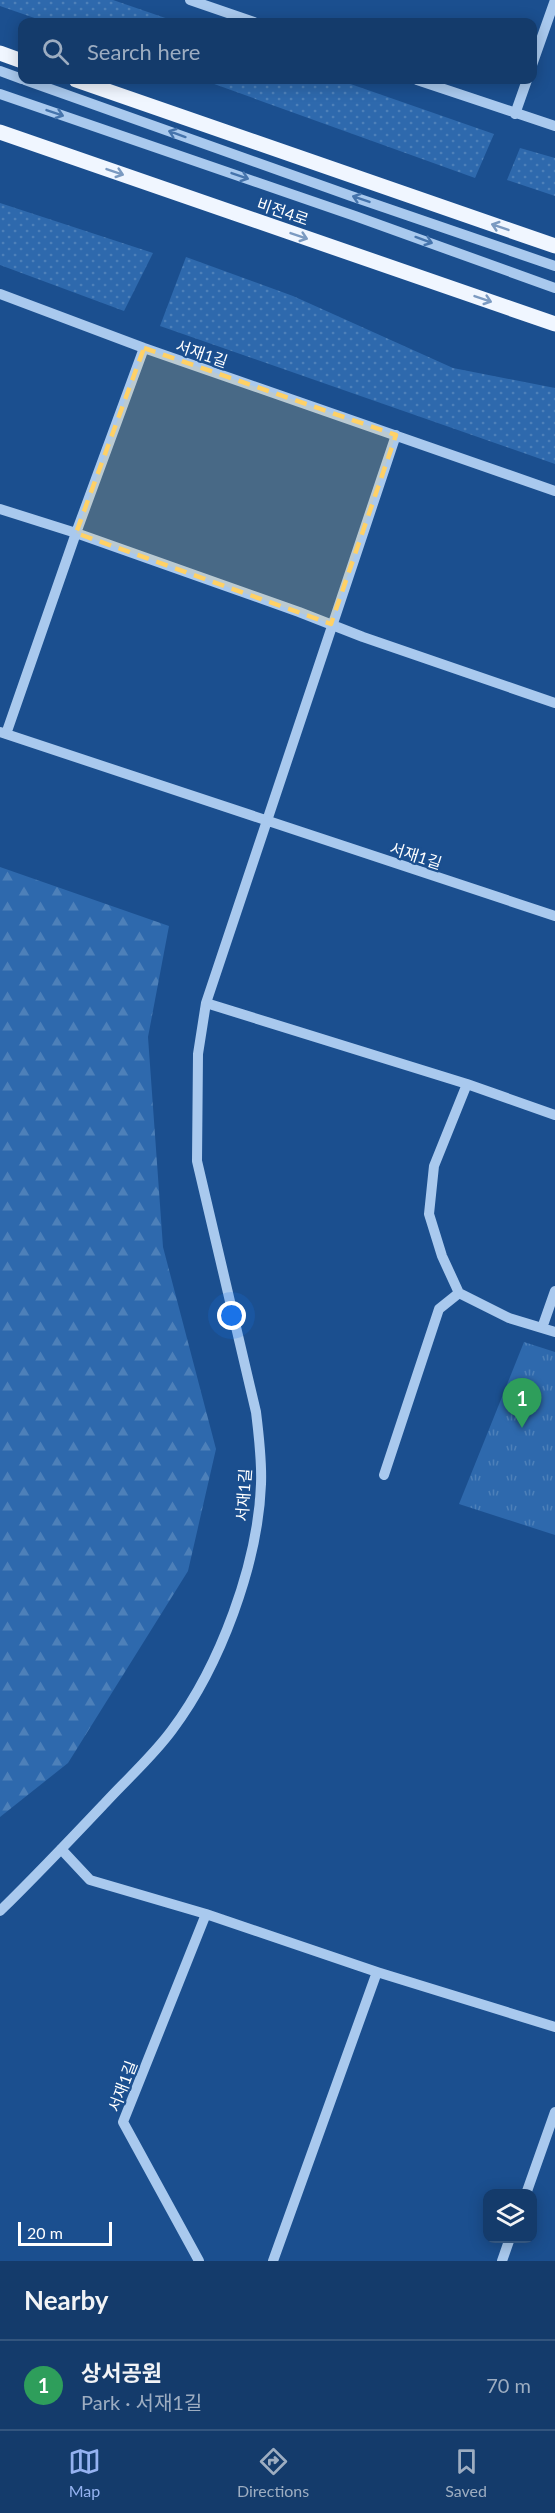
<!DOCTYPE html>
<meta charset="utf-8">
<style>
body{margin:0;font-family:Lato,"Noto Sans KR",sans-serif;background:#1d4271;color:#f1f3f6}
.controls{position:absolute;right:18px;bottom:18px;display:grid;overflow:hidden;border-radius:12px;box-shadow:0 3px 15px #0003}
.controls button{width:54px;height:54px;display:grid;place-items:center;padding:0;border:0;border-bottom:2px solid #33557e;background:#143b6b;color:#f1f3f6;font:30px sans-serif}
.scale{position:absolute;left:18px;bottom:15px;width:94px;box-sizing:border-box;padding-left:6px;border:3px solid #fff;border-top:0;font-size:16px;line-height:21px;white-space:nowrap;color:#fff;-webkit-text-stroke:4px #1b4f8f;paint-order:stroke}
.you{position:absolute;left:232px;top:1316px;width:21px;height:21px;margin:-15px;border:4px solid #fff;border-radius:50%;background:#1a73e8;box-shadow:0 0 0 9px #1a73e833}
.badge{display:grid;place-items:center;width:39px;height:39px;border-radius:50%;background:#95b2f1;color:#fff;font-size:20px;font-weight:700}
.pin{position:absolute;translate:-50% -50px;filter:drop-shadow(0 2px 3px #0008)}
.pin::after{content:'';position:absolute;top:32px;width:21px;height:18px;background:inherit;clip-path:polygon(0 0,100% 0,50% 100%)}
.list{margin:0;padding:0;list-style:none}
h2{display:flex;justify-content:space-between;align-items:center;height:78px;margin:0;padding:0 24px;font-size:26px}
h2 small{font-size:20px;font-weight:400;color:#9dadc1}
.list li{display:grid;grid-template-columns:39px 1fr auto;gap:18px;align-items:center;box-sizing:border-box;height:90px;padding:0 24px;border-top:2px solid #33557e}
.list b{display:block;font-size:22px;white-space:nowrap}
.list p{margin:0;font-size:20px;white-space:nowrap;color:#9dadc1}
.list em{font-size:20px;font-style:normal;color:#9dadc1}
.icon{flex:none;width:33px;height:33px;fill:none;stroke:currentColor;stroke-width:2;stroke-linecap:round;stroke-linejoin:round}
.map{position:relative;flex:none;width:555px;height:2261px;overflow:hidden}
.search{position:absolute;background:#143b6b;box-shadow:0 3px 15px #0003;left:18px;right:18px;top:18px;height:66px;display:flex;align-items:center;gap:15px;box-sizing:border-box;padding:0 21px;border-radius:12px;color:#9dadc1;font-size:22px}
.sheet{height:168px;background:#143b6b}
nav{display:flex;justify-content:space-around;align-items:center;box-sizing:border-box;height:84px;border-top:2px solid #33557e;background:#143b6b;font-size:16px;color:#9dadc1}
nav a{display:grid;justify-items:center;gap:3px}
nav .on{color:#95b2f1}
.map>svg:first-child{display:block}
.grass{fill:url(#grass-dots)}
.forest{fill:url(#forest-firs)}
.park{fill:url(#park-tufts)}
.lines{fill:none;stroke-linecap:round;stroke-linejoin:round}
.minor{stroke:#a9c9ee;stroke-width:10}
.major{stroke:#f0f6ff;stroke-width:15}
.oneway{stroke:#4674ac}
.oneway2{stroke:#7b9ac1}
.marked{fill:#ffd166;fill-opacity:0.2;stroke:#ffd166;stroke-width:4.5;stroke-dasharray:12 8;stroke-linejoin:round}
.labels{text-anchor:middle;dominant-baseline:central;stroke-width:4.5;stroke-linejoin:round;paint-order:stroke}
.street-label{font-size:16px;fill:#fff;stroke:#1b4f8f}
</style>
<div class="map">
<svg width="555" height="2261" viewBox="0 0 555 2261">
<defs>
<pattern id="grass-dots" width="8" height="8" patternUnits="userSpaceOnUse" patternTransform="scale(1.5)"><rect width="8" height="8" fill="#2e69ad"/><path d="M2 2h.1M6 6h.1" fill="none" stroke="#4d80b9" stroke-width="1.8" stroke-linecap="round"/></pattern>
<pattern id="forest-firs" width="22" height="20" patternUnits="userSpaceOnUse" patternTransform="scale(1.5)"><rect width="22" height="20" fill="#2e69ad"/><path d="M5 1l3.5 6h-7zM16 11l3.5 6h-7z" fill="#4d80b9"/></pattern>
<pattern id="park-tufts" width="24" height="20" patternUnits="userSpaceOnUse" patternTransform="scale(1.5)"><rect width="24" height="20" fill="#2e69ad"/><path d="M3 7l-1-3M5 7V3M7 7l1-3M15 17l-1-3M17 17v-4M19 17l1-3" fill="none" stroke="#4d80b9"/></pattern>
</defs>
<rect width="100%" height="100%" fill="#1b4f8f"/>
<!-- grass -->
<path class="grass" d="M 0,0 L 113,0 L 177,22 L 46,22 L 0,6 Z
M 203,80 L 339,80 L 494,134 L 475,178 Z
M 520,148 L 555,158 L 555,196 L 507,180 Z
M 0,203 L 153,253 L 124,311 L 0,265 Z
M 186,257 L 293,296 L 453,368 L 555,388 L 555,464 L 160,326 Z"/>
<!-- forest -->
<path class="forest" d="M 0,867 L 169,926 L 148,1037 L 163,1247 L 216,1449 L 188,1571 L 68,1763 L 0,1817 Z"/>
<!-- park -->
<path class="park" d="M 524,1342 L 555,1352 L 555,1535 L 459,1504 Z"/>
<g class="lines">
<!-- minor -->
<path class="minor" d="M 190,0 L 254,22
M 532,65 L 555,0
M 0,71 L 22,79
M 25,80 L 351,196 L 555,266
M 417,80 L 555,126
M 0,94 L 355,216 L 555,288
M 515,114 L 527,80
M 0,294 L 144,348 L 555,491
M 0,509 L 76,533 L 299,612 L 363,637 L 555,703
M 0,732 L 555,916
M 6,734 L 76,533 L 144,348
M 206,1003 L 467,1084 L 555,1115
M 467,1084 L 434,1166 L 429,1214 L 442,1256 L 459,1293 L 509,1318 L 555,1332
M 542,1328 L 555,1291
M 384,1475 L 439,1309 L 459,1293
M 61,1849 L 90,1880 L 206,1914 L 377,1972 L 555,2027
M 0,1911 C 36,1876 70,1840 105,1803 C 127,1779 153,1756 172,1730 C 220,1666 258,1564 261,1484 C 262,1460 259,1436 256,1412 L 197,1161 L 198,1054 L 206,1003 L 396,435
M 526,2194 L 555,2112
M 199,2261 L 123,2122 L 206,1914
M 273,2261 L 377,1972
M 502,2261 L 510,2238"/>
<!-- major -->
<path class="major" d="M 0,53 L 22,61
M 76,80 L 555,246
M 0,132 L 555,324"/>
</g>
<!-- one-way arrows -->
<defs><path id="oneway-shaft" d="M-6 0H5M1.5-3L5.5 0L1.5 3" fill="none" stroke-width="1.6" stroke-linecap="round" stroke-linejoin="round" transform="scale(1.5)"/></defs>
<g class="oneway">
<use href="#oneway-shaft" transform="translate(55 113) rotate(19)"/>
<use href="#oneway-shaft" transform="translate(177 134) rotate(-160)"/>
<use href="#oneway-shaft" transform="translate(240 176) rotate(19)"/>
<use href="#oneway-shaft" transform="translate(361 199) rotate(-161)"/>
<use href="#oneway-shaft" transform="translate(424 240) rotate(20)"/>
</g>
<g class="oneway2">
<use href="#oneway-shaft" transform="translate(115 172) rotate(19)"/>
<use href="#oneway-shaft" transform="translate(500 227) rotate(-161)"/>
<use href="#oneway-shaft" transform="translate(299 236) rotate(19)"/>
<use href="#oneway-shaft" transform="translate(483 299) rotate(19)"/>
</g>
<!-- marked area -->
<path class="marked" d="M 144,348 L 396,435 L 331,624 L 76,533 Z"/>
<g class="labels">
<!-- street labels -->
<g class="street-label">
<text transform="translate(283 211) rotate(19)">비전4로</text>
<text transform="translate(202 353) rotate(19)">서재1길</text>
<text transform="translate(416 855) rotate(18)">서재1길</text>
<text transform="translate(243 1495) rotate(-86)">서재1길</text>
<text transform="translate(122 2086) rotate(-69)">서재1길</text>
</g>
</g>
</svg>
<div class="controls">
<button><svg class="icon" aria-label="layers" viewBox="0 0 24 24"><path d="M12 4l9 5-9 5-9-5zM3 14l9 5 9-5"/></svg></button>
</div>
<div class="scale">20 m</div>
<div class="you"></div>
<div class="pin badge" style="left:522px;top:1428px;background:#2e9e5b">1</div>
<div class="search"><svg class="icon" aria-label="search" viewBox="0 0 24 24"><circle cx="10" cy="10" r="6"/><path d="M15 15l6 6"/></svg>Search here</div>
</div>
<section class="sheet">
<h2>Nearby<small></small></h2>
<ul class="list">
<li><span class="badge" style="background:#2e9e5b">1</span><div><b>상서공원</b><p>Park · 서재1길</p></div><em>70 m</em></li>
</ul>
</section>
<nav>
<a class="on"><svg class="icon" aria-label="map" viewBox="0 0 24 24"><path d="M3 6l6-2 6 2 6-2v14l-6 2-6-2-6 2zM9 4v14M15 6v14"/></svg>Map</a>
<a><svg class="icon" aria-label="directions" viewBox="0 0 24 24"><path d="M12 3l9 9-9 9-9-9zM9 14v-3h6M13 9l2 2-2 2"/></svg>Directions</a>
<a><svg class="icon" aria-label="saved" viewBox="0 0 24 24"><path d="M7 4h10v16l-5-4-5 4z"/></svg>Saved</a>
</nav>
